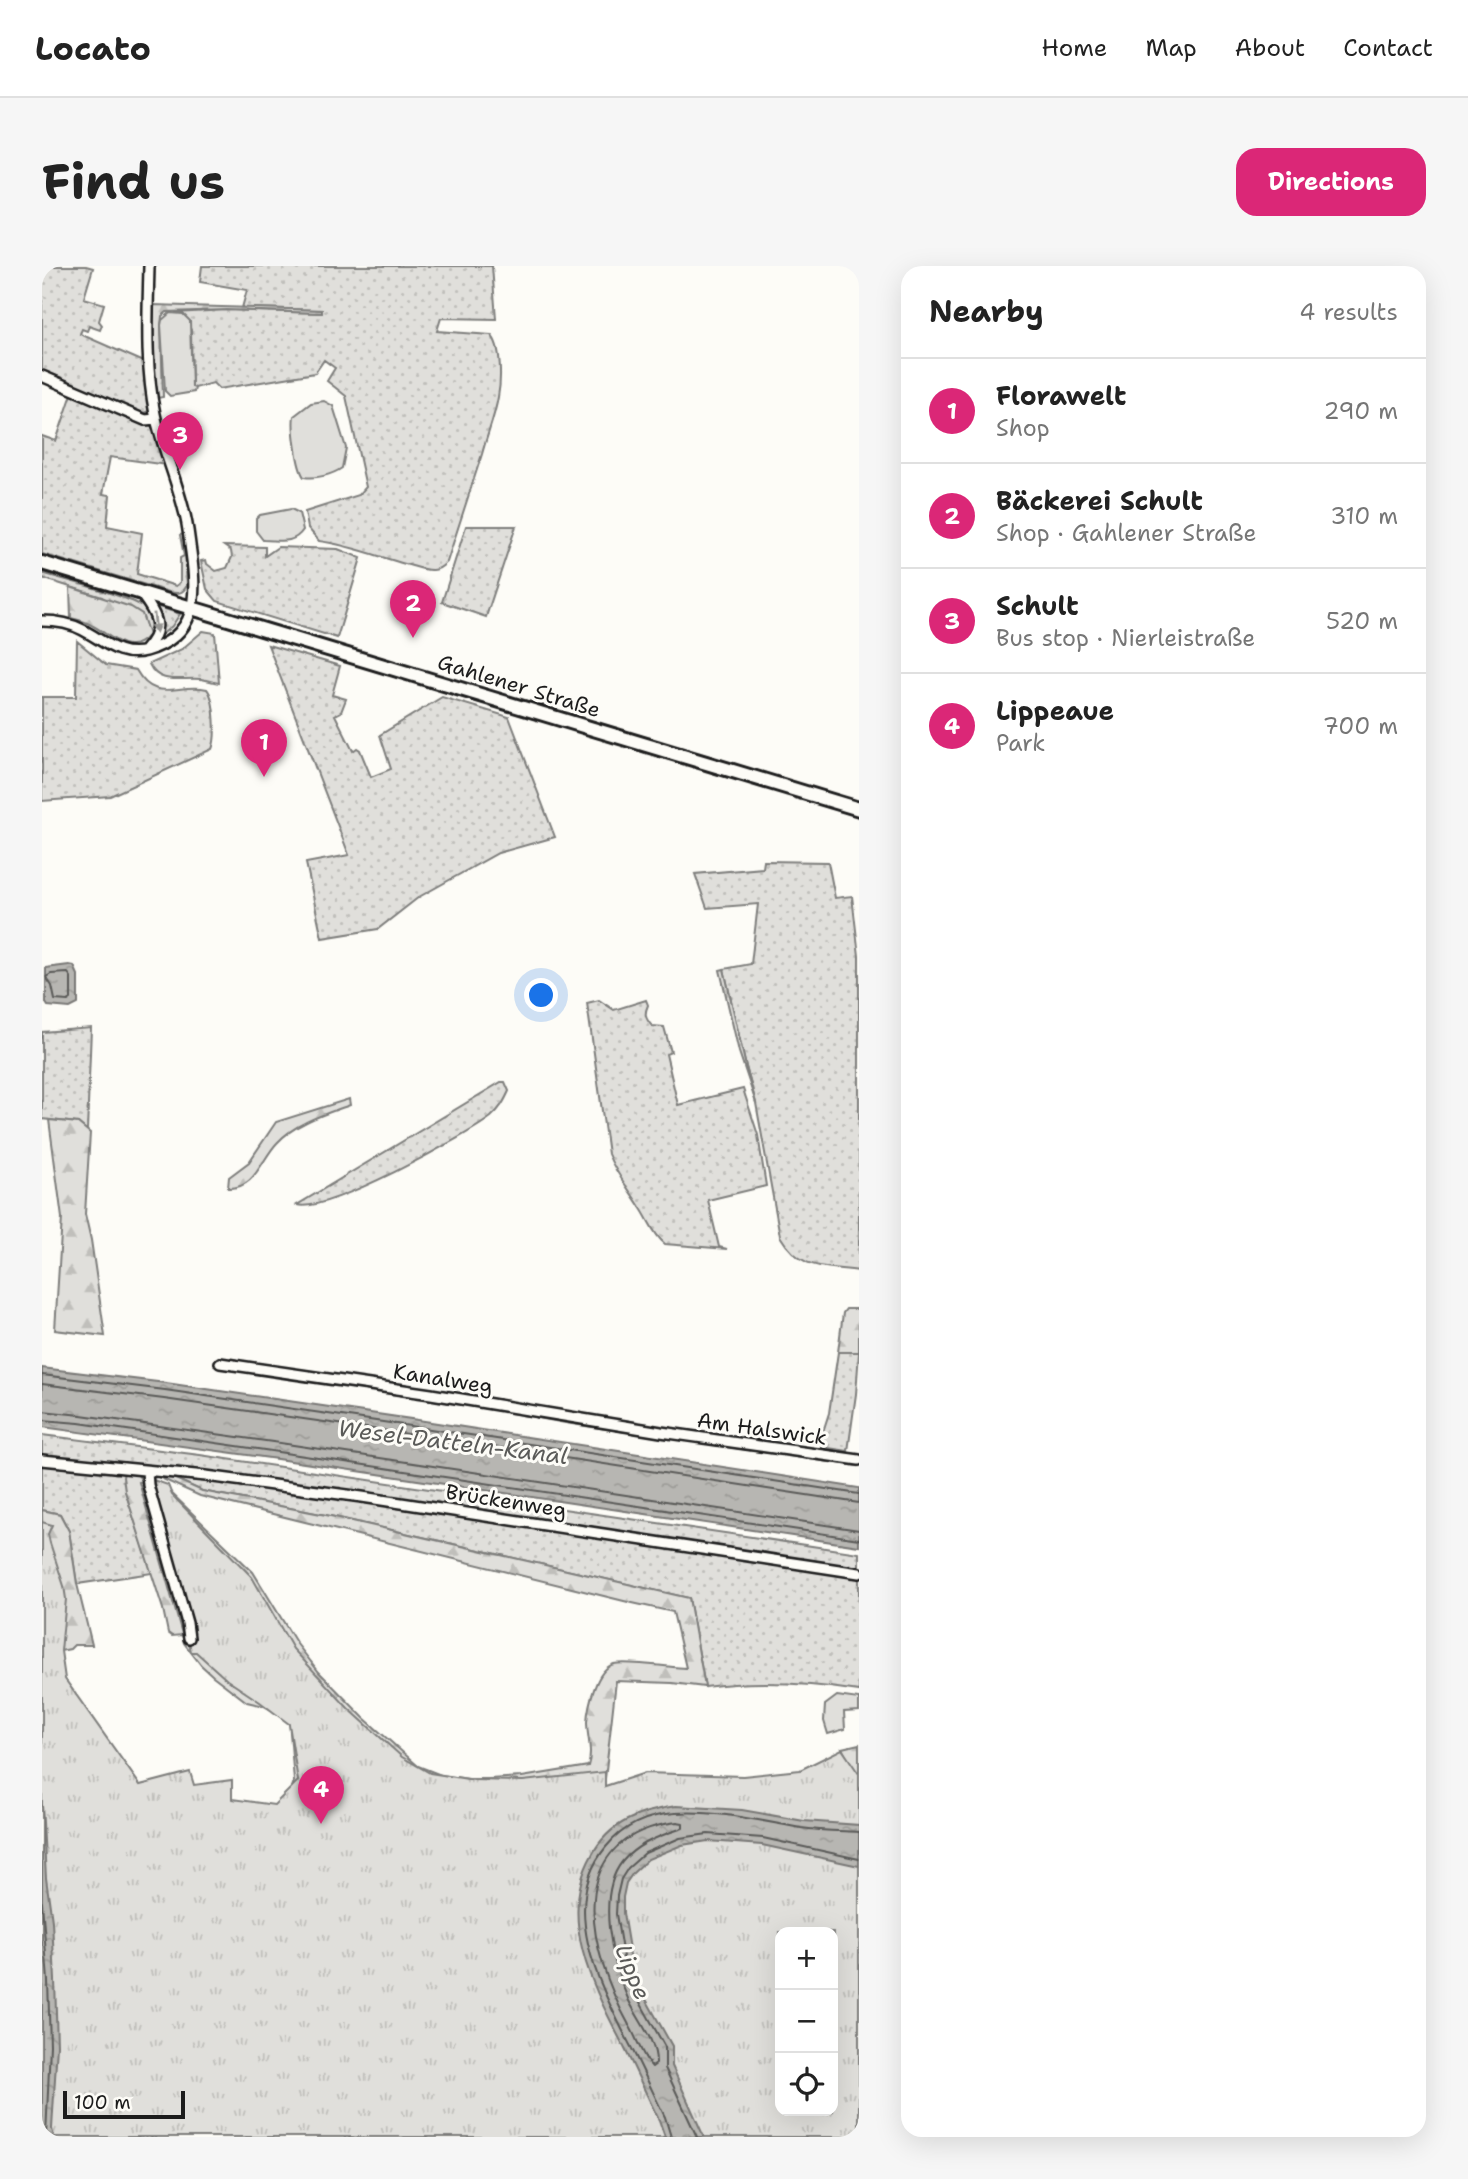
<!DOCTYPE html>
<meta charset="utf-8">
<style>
body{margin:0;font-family:"Shantell Sans",sans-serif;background:#f6f6f6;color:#222}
.controls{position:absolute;right:21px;bottom:21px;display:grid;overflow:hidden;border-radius:14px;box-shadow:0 7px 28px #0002}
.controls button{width:63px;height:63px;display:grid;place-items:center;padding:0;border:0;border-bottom:2px solid #e0e0e0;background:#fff;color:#222;font:35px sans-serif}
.scale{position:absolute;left:21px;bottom:18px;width:122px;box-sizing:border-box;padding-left:7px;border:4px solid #1c1c1c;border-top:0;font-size:19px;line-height:24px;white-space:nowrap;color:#1c1c1c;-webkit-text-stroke:5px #fdfcf7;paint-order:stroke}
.you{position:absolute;left:500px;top:730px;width:24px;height:24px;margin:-18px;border:5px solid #fff;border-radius:50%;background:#1a73e8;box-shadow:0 0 0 10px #1a73e833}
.badge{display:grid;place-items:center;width:46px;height:46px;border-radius:50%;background:#db2777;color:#fff;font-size:23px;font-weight:700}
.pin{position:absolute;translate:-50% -58px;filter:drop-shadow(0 2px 4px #0008)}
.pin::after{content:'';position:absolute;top:37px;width:24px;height:21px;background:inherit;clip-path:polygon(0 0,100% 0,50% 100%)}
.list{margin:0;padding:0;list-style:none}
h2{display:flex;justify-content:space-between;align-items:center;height:91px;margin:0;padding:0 28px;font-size:30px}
h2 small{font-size:23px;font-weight:400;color:#767676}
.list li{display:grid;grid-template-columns:46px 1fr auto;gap:21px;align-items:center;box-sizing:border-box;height:105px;padding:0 28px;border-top:2px solid #e0e0e0}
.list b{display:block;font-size:26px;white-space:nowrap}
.list p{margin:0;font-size:23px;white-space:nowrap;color:#767676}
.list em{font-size:23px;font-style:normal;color:#767676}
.icon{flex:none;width:38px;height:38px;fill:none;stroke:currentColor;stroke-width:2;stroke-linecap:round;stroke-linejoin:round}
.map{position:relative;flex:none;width:817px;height:1871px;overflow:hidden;border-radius:21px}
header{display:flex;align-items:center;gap:42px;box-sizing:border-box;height:98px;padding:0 35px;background:#fff;border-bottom:2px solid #e0e0e0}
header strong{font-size:33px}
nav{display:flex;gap:38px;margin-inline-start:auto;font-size:24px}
.intro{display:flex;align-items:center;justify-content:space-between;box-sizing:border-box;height:168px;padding:0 42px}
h1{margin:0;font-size:49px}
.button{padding:18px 32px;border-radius:21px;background:#db2777;color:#fff;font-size:24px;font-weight:700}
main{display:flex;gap:42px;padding:0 42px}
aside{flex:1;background:#fff;border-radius:21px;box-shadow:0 7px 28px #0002}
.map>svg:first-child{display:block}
.grass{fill:url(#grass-dots);stroke:#7e7e7c;stroke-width:2}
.forest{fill:url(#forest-firs);stroke:#7e7e7c;stroke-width:2}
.park{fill:url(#park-tufts);stroke:#7e7e7c;stroke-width:2;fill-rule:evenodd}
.garden{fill:#e0dfdb;stroke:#7e7e7c;stroke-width:2}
.water{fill:url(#water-ripples);stroke:#797876;stroke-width:2}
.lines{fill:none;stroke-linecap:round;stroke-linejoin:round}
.shore{stroke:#5a5a58;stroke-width:2}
.stream{stroke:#797876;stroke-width:2.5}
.minor-casing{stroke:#1c1c1c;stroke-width:14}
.secondary-casing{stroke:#1c1c1c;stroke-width:18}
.minor{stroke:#fdfcf7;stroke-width:9}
.secondary{stroke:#fdfcf7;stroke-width:12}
.oneway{fill:#989794}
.labels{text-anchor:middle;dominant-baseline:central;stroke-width:6;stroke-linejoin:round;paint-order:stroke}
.street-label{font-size:21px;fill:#1c1c1c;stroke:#fdfcf7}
.water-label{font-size:23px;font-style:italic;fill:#5a5a58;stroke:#fdfcf7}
</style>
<header>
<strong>Locato</strong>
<nav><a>Home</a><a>Map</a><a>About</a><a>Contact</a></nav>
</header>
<div class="intro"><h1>Find us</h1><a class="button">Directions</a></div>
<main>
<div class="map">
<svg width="817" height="1871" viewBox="0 0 817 1871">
<defs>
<pattern id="grass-dots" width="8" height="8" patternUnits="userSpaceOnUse" patternTransform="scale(1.75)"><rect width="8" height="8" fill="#e0dfdb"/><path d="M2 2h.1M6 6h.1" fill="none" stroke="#c0bfbb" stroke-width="1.8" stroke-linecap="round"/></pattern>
<pattern id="forest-firs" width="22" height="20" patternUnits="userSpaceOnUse" patternTransform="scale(1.75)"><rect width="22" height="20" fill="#e0dfdb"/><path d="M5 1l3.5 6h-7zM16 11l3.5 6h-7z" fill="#c0bfbb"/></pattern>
<pattern id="park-tufts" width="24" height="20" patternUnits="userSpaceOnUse" patternTransform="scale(1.75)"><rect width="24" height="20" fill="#e0dfdb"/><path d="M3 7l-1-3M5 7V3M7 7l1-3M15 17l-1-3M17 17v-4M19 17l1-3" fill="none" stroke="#c0bfbb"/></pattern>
<pattern id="water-ripples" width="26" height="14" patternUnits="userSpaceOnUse" patternTransform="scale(1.75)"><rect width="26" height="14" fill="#b7b6b2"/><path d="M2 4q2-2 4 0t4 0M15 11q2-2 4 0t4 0" fill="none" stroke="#9d9c98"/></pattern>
</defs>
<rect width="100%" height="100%" fill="#fdfcf7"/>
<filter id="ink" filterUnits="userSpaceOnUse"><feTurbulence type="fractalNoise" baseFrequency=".0143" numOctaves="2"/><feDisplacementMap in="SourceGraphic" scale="14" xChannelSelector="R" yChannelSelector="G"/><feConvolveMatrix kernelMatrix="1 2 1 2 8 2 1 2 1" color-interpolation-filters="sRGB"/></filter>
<g filter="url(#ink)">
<!-- grass -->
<path class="grass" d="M 0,0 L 44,0 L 51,2 L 42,32 L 62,38 L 57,55 L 60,59 L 58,64 L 47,60 L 45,65 L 40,63 L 38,68 L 102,96 L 107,145 L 99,148 L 0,108 Z
M 160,0 L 450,0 L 454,53 L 399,52 L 395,65 L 449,69 C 460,80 459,116 456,131 C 453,150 445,169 440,188 C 428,224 417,260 405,296 C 401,300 396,304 391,304 C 382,305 372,300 363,298 C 335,290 307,279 277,275 L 266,262 L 263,246 L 317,229 L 324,221 L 304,130 L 285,115 L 293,102 L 282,94 L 273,107 L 177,123 L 171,117 L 153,122 L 150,121 L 149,64 L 141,48 L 133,47 L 184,44 L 280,47 L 280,44 L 200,42 L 205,24 L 158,16 Z
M 31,125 L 111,160 L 125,199 L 68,191 L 61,228 L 68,229 L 65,260 L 100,267 L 95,308 L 134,320 L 138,316 L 138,292 L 142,290 L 138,269 L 142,268 L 145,319 C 141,328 136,328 127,326 L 0,288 L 0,170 L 14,175 Z
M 424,260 L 474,260 L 444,351 L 400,336 Z
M 182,280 L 223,281 L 223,290 L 236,281 L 296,283 L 319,292 L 295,372 L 175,335 L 165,323 L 159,295 L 164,294 L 165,298 L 174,305 L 185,302 L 190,291 L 189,285 Z
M 0,307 C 20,313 92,331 104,343 C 105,343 110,351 110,352 L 108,353 L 109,361 L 107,369 L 103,359 L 60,331 L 0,312 Z
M 114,340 L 138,348 L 130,360 L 118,370 Z
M 161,365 L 173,367 L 177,417 C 171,416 165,414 159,413 C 140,411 117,420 107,398 L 140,383 Z
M 35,375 L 64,399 L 94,404 C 114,439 136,416 165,423 C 173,432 175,472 170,483 L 68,530 L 0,535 L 0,431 L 34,431 Z
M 226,379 L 298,400 L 290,429 L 304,433 L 299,446 L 293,449 L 311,485 L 315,482 L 318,484 L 329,511 L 349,503 L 338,469 L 400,431 L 467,451 L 513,571 L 456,587 L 377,631 L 336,663 L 280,672 L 264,597 L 307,589 Z
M 722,595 L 786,596 L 793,632 L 810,630 L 817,690 L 817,1005 C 781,1000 759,1005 738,970 L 714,837 L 704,801 L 682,703 L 709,698 L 716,638 L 665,642 L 653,608 L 721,602 Z
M 557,734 L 572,744 L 604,734 L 606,739 C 602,748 603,752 610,760 L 622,761 L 629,786 L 624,788 L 636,839 L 701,823 L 716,869 L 724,920 L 666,934 L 677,981 L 685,983 L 623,978 C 611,968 607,954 598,941 C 587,923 574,908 566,888 L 545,737 Z
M 49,762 L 45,865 L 36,857 L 0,853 L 0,766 Z
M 459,816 L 463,816 L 467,825 C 462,836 458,843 449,851 C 423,871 283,948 255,939 Z
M 796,1086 L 817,1086 L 814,1128 L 806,1185 L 780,1181 L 778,1175 L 787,1147 Z
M 0,1169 L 158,1189 L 817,1287 L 817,1304 L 0,1190 Z
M 0,1197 L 82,1206 L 83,1225 L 110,1307 L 35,1318 L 27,1265 L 18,1248 L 0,1244 Z
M 127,1210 L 172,1214 L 361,1241 L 817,1310 L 817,1425 C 766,1417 714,1414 663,1421 L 647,1332 L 284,1249 L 160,1225 Z"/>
<!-- forest -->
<path class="forest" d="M 111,39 L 280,44 L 280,47 L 184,44 L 125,46 L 120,50 L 119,60 L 121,131 L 115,132 L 110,94 Z
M 28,321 L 89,341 L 100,348 L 107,369 C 87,392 70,370 51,360 C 44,355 37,354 29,352 Z
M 682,703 L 704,801 L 714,837 L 697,786 L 678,704 Z
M 307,833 L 308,839 C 283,848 253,857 235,877 C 219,894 213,923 186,922 L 187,911 L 207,896 L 234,856 Z
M 7,854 L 36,857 L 48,867 L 43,948 L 49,974 L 63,1070 L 13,1064 L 20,952 Z
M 804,1043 L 817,1043 L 817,1086 L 796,1086 L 801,1047 Z
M 82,1206 L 95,1208 L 102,1217 L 123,1221 L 211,1306 L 255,1378 L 277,1406 L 322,1452 L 376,1500 L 399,1509 L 427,1513 L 447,1513 L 480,1511 L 546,1500 C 551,1485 545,1471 545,1456 C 546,1440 554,1403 572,1398 C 585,1395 627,1401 644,1402 L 631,1346 L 586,1336 L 158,1230 L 112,1209 L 127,1210 L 160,1225 L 284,1249 L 647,1332 L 663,1421 L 630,1417 L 574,1415 L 562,1522 L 249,1525 L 252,1515 L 247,1454 L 222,1440 L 205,1436 L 171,1410 L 159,1399 L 142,1377 L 140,1369 L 130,1370 L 126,1367 L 121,1343 L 83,1225 L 81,1211 Z
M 0,1244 L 18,1248 L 27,1265 L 35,1318 L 50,1379 L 32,1379 L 28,1383 L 3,1388 Z
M 817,1478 L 817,1514 L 800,1482 Z"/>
<!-- park -->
<path class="park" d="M 111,1214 L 126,1219 L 130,1229 L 210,1311 L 251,1383 L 306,1442 L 360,1491 L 388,1507 L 432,1514 L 481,1515 L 563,1506 L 563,1520 L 603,1507 L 701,1510 L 758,1504 L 800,1483 L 817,1508 L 817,1871 L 0,1871 L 0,1256 L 10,1259 L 6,1268 L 8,1277 L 22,1320 L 24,1333 L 19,1385 L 23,1413 L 98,1519 L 148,1506 L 152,1519 L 190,1514 L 190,1533 L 232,1539 L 256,1515 L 247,1458 L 218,1436 L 185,1414 L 154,1386 L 149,1386 L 147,1375 L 142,1375 L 97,1216 ZM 738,1666 L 791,1666 L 791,1845 L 738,1845 Z"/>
<!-- garden -->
<path class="garden" d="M 128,47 L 141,48 L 148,55 L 150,121 L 153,122 L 152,126 L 128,130 L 123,125 L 119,59 L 120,54 Z
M 282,135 L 291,140 L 304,182 L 300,202 C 290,209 274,213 262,211 C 255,202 250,161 252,150 L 269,137 Z
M 249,243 L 257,247 L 261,264 C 251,279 237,274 221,274 L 214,265 L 214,253 L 218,249 Z
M 795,1430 L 817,1433 L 817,1445 L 802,1446 L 803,1463 L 786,1468 L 782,1455 L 783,1439 Z"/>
<!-- water -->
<path class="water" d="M 27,699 L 32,700 L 36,709 L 36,738 L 28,742 L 6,740 L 4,737 L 4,702 Z
M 0,1102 L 124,1117 L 376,1154 L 817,1222 L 817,1280 L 235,1193 L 0,1161 Z
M 0,1538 L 4,1612 L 10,1655 L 13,1714 L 15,1779 L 10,1863 L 12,1871 L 0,1871 Z
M 634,1540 L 700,1544 L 762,1555 L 817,1559 L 817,1600 L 720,1579 L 666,1575 L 640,1579 L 606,1593 L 591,1607 L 584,1617 L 581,1631 L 581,1647 L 589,1695 L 600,1726 L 630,1780 L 630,1800 L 662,1871 L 623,1871 L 617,1854 C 605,1830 594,1805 582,1781 C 552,1723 514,1653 550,1589 C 567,1556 599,1545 634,1540 Z"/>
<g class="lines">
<!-- shore -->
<path class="shore" d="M 26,707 L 29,711 L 29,733 L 26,735 L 13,734 L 10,720 L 4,711 L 9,708 Z
M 0,1109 L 123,1124 L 375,1161 L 817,1228
M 0,1118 L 122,1133 L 373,1169 L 817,1237
M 0,1145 L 39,1149 L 238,1177 L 817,1264
M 0,1154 L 37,1157 L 236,1186 L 817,1273
M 635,1556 L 641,1557 L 641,1562 C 584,1580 561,1600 567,1662 C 570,1687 576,1712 587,1735 C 597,1755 615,1776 614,1798 L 610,1801 C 600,1791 595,1772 587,1759 C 546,1685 518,1571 635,1556 Z
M 0,1636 L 6,1715 L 8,1779 L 4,1871
M 629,1871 L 623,1851 C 611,1827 600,1802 588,1779 C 559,1722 515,1640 564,1581 C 581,1560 606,1549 633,1547 C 674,1544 719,1555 759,1562 C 779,1565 798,1565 817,1566
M 655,1871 L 623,1802 L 623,1781 L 594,1729 L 582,1697 L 574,1648 L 575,1630 L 579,1613 L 586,1602 L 603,1587 L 638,1572 L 666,1568 L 721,1572 L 817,1593"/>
<!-- stream -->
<path class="stream" d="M 415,1137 L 525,1157 L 817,1200"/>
<!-- minor casing -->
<g class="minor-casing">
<path id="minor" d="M 0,110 L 103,154 L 114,153
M 99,328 C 115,349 123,363 103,384
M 0,355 C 14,355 28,357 41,364 C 62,375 78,392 104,385 C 156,370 155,331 149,286 C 147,273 146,258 142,245 C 134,212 120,181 113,148 C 103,100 106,49 107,0
M 178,1097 L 389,1128 L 619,1166 L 817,1194
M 0,1194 L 164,1210 L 320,1231 L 817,1307
M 105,1205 L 106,1219 L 145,1357 L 147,1372"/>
</g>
<!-- secondary casing -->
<g class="secondary-casing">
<path id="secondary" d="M 0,297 L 817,543"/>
</g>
<!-- minor -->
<use href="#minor" class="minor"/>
<!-- secondary -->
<use href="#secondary" class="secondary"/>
</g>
<!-- one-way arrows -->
<defs><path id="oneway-solid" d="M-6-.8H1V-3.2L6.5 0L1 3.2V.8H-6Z" transform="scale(1.75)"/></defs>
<use class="oneway" href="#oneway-solid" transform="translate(113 357) rotate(84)"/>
</g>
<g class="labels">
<!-- street labels -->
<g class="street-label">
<text transform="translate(477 420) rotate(17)">Gahlener Straße</text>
<text transform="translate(401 1113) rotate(9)">Kanalweg</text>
<text transform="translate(720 1163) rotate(8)">Am Halswick</text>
<text transform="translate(464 1235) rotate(9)">Brückenweg</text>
</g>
<!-- water labels -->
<g class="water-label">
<text transform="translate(411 1176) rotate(7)">Wesel-Datteln-Kanal</text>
<text transform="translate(591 1706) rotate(68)">Lippe</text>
</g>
</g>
</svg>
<div class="controls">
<button>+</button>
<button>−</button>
<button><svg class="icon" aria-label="locate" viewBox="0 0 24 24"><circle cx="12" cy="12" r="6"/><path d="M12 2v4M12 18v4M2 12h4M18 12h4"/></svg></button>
</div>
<div class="scale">100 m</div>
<div class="you"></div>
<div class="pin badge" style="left:222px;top:511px">1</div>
<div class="pin badge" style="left:371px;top:372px">2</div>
<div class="pin badge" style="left:138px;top:204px">3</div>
<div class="pin badge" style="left:279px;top:1558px">4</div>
</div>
<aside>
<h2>Nearby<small>4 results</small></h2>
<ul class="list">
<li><span class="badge">1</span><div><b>Florawelt</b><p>Shop</p></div><em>290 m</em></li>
<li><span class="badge">2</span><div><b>Bäckerei Schult</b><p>Shop · Gahlener Straße</p></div><em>310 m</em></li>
<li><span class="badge">3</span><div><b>Schult</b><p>Bus stop · Nierleistraße</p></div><em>520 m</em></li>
<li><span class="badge">4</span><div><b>Lippeaue</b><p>Park</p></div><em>700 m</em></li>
</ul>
</aside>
</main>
